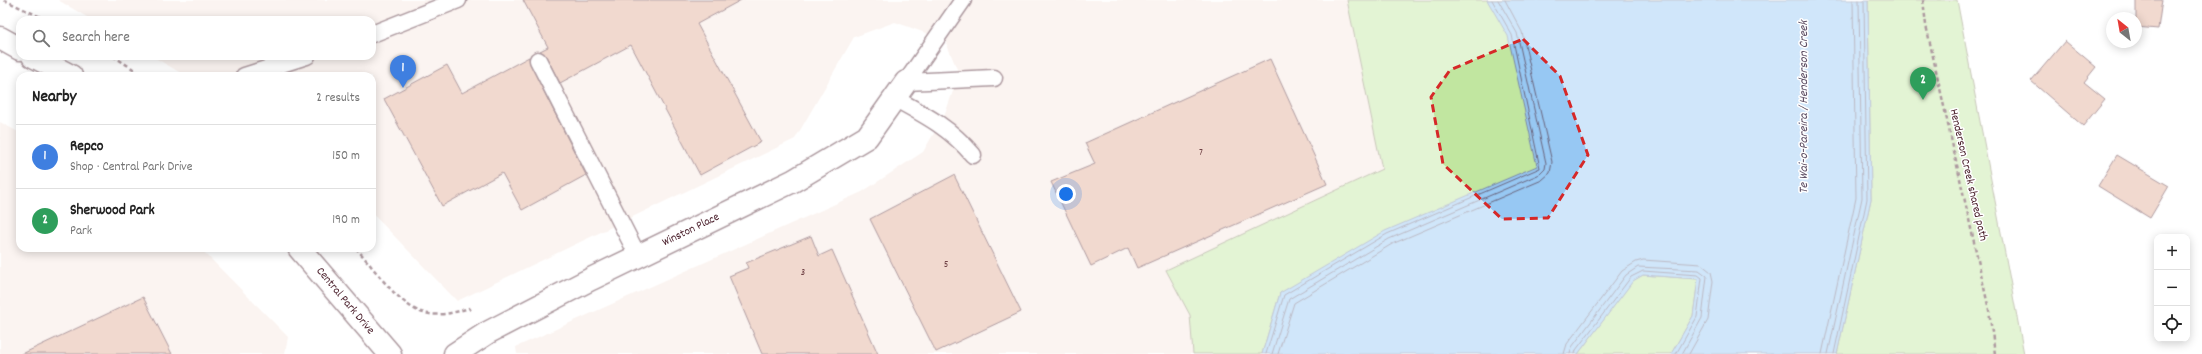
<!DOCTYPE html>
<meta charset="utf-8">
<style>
body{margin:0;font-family:Dekko,sans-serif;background:#f2f2f2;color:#222}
.controls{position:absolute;right:12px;bottom:12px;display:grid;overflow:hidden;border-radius:8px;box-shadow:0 2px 10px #0003}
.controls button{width:36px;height:36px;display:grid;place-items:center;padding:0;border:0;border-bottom:1px solid #e0e0e0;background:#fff;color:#222;font:20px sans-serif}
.compass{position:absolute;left:2106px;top:12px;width:36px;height:36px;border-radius:50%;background:#fff;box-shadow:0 2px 10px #0003;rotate:329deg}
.you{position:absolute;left:1066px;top:194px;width:14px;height:14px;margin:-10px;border:3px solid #fff;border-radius:50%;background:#1a73e8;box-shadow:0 0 0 6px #1a73e833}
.badge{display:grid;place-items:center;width:26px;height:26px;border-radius:50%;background:#2563eb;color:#fff;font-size:13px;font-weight:700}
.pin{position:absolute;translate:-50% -33px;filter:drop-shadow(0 1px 2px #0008)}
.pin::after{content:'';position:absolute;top:21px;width:14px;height:12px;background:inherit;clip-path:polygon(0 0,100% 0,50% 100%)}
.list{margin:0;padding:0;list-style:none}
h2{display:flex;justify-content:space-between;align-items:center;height:52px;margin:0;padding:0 16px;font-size:17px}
h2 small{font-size:13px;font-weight:400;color:#767676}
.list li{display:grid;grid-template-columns:26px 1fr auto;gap:12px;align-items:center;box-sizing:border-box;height:64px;padding:0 16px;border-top:1px solid #e0e0e0}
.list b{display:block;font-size:15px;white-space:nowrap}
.list p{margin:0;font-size:13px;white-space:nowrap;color:#767676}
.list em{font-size:13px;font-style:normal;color:#767676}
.icon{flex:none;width:22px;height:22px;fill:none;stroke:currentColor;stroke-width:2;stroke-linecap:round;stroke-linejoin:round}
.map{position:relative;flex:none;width:2202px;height:354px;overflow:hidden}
.search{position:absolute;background:#fff;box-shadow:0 2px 10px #0003;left:16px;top:16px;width:360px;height:44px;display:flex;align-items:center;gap:10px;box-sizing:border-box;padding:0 14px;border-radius:12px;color:#767676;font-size:15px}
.panel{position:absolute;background:#fff;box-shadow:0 2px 10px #0003;left:16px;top:72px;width:360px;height:180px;border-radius:12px}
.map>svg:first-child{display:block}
.built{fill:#f6e6df}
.green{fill:#c1e6a0;stroke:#868266}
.water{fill:#97c8f3;stroke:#7884a3}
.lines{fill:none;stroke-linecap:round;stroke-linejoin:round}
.shore{stroke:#69637b;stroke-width:1}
.building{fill:#e1ac95;stroke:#4a1f2b}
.service-casing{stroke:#4a1f2b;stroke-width:19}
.minor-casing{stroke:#4a1f2b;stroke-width:25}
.secondary-casing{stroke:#4a1f2b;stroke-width:25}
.path{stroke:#4a1f2b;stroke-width:2.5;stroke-dasharray:4 3;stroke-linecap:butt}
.service{stroke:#fff;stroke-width:16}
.minor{stroke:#fff;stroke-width:22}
.secondary{stroke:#fff;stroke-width:22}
.marked{fill:none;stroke:#d62828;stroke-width:3;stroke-dasharray:8 5;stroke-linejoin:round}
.labels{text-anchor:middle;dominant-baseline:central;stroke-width:3;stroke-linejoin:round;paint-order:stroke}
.number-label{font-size:10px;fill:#704246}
.street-label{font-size:12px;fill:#4a1f2b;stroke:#fff}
.water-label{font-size:13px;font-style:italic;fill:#615267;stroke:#fff}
</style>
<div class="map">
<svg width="2202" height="354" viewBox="0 0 2202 354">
<rect width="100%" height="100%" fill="#fff"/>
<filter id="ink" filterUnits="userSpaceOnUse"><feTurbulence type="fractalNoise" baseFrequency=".025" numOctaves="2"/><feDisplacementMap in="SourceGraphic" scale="8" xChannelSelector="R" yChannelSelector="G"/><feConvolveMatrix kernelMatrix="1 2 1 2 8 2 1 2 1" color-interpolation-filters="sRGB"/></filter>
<g filter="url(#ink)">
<!-- built -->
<path class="built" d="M 58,0 L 1347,0 L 1382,169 L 1166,270 L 1190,315 L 1193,354 L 517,354 L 516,347 L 862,192 L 923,152 L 945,114 L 959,74 L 945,40 L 895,22 L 854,37 L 795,139 L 457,301 L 372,213 L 372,76 L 186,76 L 152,56 L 372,56 L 372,20 L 92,20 Z
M 0,122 L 20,133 L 20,248 L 200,248 L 288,337 L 285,354 L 0,354 Z"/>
<!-- green -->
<path class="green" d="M 1347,0 L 1718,0 L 1723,105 L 1280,293 L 1262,354 L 1193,354 L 1190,315 L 1166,270 L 1382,169 Z
M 1868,0 L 1957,0 L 2024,354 L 1837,354 L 1871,199 Z
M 1643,275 L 1698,279 L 1693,316 L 1671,354 L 1578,354 L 1633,280 Z"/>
<!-- water -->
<path class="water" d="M 1487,0 L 1868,0 L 1871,199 L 1837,354 L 1671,354 L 1693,316 L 1698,279 L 1643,275 L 1633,281 L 1578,354 L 1262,354 L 1280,293 L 1385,231 L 1537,166 L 1508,36 Z"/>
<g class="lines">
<!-- shore -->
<path class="shore" d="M 1266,354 L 1284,295 L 1387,234 L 1540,168 L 1512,35 L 1492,0
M 1272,354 L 1289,299 L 1389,239 L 1540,174 L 1545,169 L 1546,163 L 1517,33 L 1498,0
M 1278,354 L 1294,303 L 1392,244 L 1542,180 L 1550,173 L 1552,162 L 1522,32 L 1505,0
M 1564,354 L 1567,344 L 1622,271 L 1636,262 L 1643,260 L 1701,264 L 1711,272 L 1713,281 L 1708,320 L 1689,354
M 1570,354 L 1572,347 L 1626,275 L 1638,267 L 1699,270 L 1707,276 L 1702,318 L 1682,354
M 1575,354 L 1576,350 L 1631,277 L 1643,271 L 1698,275 L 1702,278 L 1697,317 L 1676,354
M 1822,354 L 1856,198 L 1853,0
M 1828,354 L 1862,198 L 1859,0
M 1834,354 L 1867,199 L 1864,0"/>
</g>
<!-- building -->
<path class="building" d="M 523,0 L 741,0 L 697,24 L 761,142 L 700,175 L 631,45 L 560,83 L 546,56 L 540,51 L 548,47 Z
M 2136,0 L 2162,0 L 2158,29 L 2136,27 Z
M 2065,41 L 2096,67 L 2084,82 L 2105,99 L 2083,126 L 2031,81 Z
M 529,57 L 530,64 L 586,175 L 522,210 L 502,173 L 442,206 L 384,99 L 447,65 L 462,93 Z
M 1270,59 L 1327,184 L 1137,268 L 1128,248 L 1091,266 L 1051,182 L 1095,164 L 1085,143 Z
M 2117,155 L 2169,186 L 2150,218 L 2098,186 Z
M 954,175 L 1021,312 L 936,352 L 870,219 Z
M 811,236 L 819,256 L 832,250 L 878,354 L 762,354 L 729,276 L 748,268 L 746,263 Z
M 143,297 L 172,354 L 22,354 Z"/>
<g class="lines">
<!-- service casing -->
<g class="service-casing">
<path id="service" d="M 372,34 L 458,0
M 538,60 L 638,256
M 244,76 L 307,56
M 906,82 L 963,0
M 906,82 L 994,78
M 894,98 C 925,115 949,127 973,155"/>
</g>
<!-- minor casing -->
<g class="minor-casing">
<path id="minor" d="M 455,354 L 487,333 L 591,279 L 793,181 L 867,137 L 906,82"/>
</g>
<!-- secondary casing -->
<g class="secondary-casing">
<path id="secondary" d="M 0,38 L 20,49
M 33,56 L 71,76
M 299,248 L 390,354"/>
</g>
<!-- path -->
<path class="path" d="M 4,0 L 47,20
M 1923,0 L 1926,25 L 1989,310 L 1995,354
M 113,56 L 144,76
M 356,248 C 374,268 393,298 418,311 C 434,318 454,313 469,308 L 472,312"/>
<!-- service -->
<use href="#service" class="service"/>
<!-- minor -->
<use href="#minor" class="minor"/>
<!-- secondary -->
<use href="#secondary" class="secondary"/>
</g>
</g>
<!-- marked area -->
<path d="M0 0H2202V354H0ZM 1523,39 L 1560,76 L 1588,155 L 1548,218 L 1502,219 L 1443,164 L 1431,97 L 1450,70 Z" fill="#fff" fill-opacity=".55" fill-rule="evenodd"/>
<path class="marked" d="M 1523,39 L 1560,76 L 1588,155 L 1548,218 L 1502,219 L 1443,164 L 1431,97 L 1450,70 Z"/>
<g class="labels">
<!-- number labels -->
<g class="number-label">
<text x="1201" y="153">7</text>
<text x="946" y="265">5</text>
<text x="803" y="273">3</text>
</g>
<!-- street labels -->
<g class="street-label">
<text transform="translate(1968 175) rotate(77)">Henderson Creek shared path</text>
<text transform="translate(691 230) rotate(-26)">Winston Place</text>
<text transform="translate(345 301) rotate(50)">Central Park Drive</text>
</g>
<!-- water labels -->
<g class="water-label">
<text transform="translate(1804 107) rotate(-90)">Te Wai-o-Pareira / Henderson Creek</text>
</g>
</g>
</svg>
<div class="controls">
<button>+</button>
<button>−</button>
<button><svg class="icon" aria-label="locate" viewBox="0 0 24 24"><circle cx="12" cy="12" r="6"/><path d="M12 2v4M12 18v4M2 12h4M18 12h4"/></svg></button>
</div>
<svg class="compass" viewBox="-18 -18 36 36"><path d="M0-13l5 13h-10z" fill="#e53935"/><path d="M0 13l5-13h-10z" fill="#767676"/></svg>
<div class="you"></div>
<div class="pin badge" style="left:403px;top:88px;background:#3f7fe0">1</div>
<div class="pin badge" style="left:1923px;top:100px;background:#2e9e5b">2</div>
<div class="search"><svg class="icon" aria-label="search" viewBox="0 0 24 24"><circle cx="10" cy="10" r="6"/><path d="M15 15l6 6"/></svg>Search here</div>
<section class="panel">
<h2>Nearby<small>2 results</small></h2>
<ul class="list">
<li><span class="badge" style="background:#3f7fe0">1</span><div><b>Repco</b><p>Shop · Central Park Drive</p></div><em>150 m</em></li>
<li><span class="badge" style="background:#2e9e5b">2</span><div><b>Sherwood Park</b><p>Park</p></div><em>190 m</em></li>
</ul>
</section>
</div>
